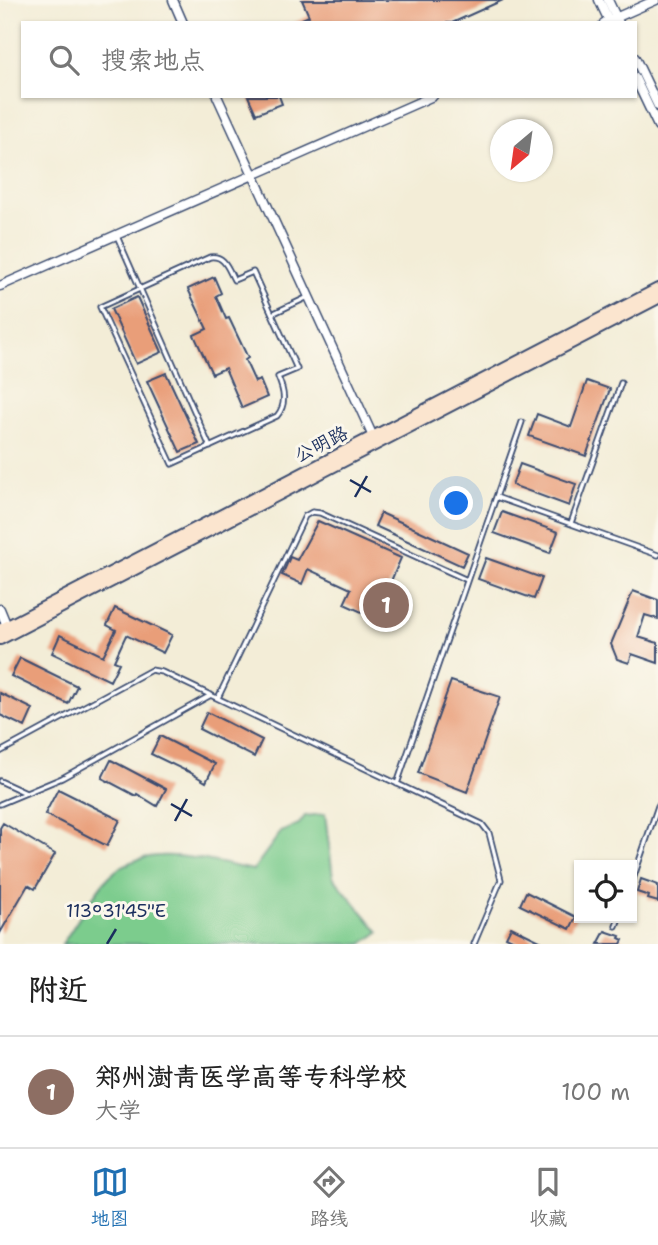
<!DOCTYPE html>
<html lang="zh">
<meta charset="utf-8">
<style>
body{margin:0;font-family:"Shantell Sans","LXGW WenKai TC",sans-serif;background:#f6f6f6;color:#222}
.controls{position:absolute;right:21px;bottom:21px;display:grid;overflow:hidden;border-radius:0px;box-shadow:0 2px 5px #0004}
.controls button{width:63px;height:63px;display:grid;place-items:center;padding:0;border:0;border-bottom:2px solid #e0e0e0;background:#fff;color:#222;font:35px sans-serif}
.compass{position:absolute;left:490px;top:119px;width:63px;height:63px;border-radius:50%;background:#fff;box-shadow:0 2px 5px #0004;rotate:209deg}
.you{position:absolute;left:457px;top:504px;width:24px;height:24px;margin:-18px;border:5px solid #fff;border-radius:50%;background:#1a73e8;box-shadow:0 0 0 10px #1a73e833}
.badge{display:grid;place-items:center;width:46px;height:46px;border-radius:50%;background:#1f6fb2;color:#fff;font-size:23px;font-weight:700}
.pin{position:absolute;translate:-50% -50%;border:4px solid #fff;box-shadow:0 2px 7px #0006}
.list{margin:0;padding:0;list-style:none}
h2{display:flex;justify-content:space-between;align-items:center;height:91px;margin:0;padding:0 28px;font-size:30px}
h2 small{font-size:23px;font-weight:400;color:#767676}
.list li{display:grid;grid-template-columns:46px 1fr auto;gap:21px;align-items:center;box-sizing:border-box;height:112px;padding:0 28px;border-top:2px solid #e0e0e0}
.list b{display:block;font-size:26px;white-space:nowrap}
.list p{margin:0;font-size:23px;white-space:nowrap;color:#767676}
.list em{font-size:23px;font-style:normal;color:#767676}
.icon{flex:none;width:38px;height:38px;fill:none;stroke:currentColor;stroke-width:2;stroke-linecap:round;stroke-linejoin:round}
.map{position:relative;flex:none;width:658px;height:944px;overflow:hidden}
.search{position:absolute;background:#fff;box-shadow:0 2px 5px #0004;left:21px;right:21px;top:21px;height:77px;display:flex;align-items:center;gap:18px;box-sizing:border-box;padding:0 24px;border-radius:0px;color:#767676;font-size:26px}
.sheet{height:203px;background:#fff}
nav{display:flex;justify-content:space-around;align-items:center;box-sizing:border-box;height:98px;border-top:2px solid #e0e0e0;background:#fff;font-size:19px;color:#767676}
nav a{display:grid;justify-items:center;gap:4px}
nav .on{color:#1f6fb2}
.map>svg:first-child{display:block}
.green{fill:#7ccc8d;stroke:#4c7e76;stroke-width:2}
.building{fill:#e99e79}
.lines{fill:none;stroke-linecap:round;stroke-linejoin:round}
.lane-casing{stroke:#3b4c70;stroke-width:7}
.street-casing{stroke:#3b4c70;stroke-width:11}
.secondary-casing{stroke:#3b4c70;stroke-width:14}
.lane{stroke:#fff;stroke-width:3.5}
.street{stroke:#fff;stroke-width:8}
.secondary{stroke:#fbe5cf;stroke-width:10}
.ticks{fill:none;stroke:#1b2f5e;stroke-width:2.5}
.labels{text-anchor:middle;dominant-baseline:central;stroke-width:6;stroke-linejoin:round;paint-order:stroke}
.street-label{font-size:19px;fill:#1b2f5e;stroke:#fbf7ec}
.ticks-label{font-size:18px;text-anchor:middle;fill:#1b2f5e;stroke:#fbf7ec;stroke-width:6;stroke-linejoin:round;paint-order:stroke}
</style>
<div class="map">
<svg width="658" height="944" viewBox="0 0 658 944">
<rect width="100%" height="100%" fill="#fbf7ec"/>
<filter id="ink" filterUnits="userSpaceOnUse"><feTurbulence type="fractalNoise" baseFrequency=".0143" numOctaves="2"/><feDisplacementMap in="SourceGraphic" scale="14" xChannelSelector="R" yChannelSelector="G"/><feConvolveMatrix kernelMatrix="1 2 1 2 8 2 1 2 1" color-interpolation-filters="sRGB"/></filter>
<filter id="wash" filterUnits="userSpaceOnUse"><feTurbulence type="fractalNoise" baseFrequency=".00686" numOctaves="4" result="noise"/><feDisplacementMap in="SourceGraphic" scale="28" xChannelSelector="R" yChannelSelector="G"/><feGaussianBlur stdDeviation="1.57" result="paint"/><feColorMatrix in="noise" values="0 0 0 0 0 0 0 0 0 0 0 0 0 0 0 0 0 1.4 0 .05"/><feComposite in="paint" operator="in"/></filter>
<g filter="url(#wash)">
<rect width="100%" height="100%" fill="#f3edd7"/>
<!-- green -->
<path class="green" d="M 325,814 L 333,877 L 379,932 L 362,944 L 62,944 C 76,924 89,900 105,881 C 141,838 207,861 253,870 L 281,832 L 299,824 L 305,816 Z"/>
<g id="blocks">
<!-- building -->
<path class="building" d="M 302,0 L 503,0 L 452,23 L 293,23 L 309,16 Z
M 248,96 L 279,96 L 282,104 L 256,114 Z
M 214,277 L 221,293 L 216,296 L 226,319 L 229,318 L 248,358 L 245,360 L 255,382 L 260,380 L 267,397 L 242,408 L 225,368 L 212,374 L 194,335 L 207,329 L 188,289 Z
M 137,297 L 162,352 L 136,364 L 111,309 Z
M 166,373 L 199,444 L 180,452 L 147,381 Z
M 587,381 L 610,389 L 586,456 L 529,436 L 537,414 L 571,427 Z
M 520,464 L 576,484 L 569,506 L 512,485 Z
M 502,512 L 558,532 L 550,553 L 494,533 Z
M 381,513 L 468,553 L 462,566 L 375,526 Z
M 318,521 L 401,558 L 375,618 L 344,604 L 351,589 L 308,569 L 302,584 L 282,575 L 290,557 L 297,560 Z
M 486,558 L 542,578 L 534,599 L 478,579 Z
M 633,591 L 658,600 L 658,619 L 645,615 L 638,637 L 658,643 L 658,663 L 632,654 L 629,663 L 617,659 L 611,644 Z
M 115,608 L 172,635 L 163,653 L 126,635 L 114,661 L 119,663 L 110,681 L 52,653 L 60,635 L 103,656 L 116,630 L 107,625 Z
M 20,658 L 77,686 L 68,704 L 11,676 Z
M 451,681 L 500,697 L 467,792 L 418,773 Z
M 0,693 L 33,709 L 25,727 L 0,715 Z
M 207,712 L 262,740 L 254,757 L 199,729 Z
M 160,736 L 215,764 L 206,782 L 186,770 L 186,771 L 151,754 Z
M 111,760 L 166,789 L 157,806 L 137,794 L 136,796 L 102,778 Z
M 58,789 L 120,820 L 107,846 L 45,814 Z
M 3,823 L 55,854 L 35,889 L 28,885 L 0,933 L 0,828 Z
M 641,879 L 658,885 L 658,902 L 648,899 L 649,896 L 637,892 Z
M 526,892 L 576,917 L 570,929 L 520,905 Z
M 511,927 L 546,944 L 520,944 L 506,937 Z
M 605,931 L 620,936 L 619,938 L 623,940 L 621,944 L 598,944 Z"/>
</g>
</g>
<g filter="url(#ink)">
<use href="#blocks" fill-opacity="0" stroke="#3b4c70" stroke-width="2"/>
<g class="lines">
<!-- lane casing -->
<g class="lane-casing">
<path id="lane" d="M 116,234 L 210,447
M 210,257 C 225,255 228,269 234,280 L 253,272 L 297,369 L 278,377 C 284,391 287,404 277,416 L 172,464 L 100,307 Z
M 272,314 L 308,297
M 496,497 L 658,555
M 571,523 L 621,383
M 218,698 L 305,516 L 312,512 L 320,513 L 467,580
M 0,752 L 151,670 L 162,672 L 482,824 L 489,833 L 501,880 L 474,944
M 0,781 L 26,793
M 397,784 L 522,422
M 0,804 L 62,778 L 211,695
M 632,882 L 658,806
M 616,926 L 619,918"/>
</g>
<!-- street casing -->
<g class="street-casing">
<path id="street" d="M 173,0 L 183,23
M 599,0 L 610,23
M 608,0 L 619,23
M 604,23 L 656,0
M 635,58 L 658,106
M 635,78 L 658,126
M 217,96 L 375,441
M 0,286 L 433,96
M 0,609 L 9,631"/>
</g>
<!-- secondary casing -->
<g class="secondary-casing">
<path id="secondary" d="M 0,630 L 658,289
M 0,639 L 658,298"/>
</g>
<!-- lane -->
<use href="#lane" class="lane"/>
<!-- street -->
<use href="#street" class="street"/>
<!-- secondary -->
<use href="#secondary" class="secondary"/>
</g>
</g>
<!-- ticks -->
<path class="ticks" d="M 350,480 L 371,492M 355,497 L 367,476M 171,804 L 192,816M 175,821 L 187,799M 107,944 L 116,929"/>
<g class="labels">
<!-- street labels -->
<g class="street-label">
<text transform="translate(321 444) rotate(-27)">公明路</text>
</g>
</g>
<g class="ticks-label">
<text x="116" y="917">113°31'45"E</text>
</g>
</svg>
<div class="controls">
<button><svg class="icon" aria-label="locate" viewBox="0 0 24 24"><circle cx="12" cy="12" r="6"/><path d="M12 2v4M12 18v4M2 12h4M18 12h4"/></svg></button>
</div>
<svg class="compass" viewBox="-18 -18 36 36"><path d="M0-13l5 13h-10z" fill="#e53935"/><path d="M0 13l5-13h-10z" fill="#767676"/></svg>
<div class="you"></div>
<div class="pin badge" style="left:386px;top:605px;background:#8d6e63">1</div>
<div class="search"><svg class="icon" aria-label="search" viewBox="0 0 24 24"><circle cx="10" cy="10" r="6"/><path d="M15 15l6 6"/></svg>搜索地点</div>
</div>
<section class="sheet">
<h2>附近<small></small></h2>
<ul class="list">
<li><span class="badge" style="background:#8d6e63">1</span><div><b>郑州澍青医学高等专科学校</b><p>大学</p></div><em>100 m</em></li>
</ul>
</section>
<nav>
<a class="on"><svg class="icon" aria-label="map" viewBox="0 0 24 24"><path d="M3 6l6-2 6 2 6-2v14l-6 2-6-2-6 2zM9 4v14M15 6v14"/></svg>地图</a>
<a><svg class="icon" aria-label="directions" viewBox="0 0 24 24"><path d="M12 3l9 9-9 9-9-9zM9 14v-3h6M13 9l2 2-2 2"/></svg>路线</a>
<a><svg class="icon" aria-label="saved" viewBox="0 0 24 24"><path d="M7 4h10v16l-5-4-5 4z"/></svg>收藏</a>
</nav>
